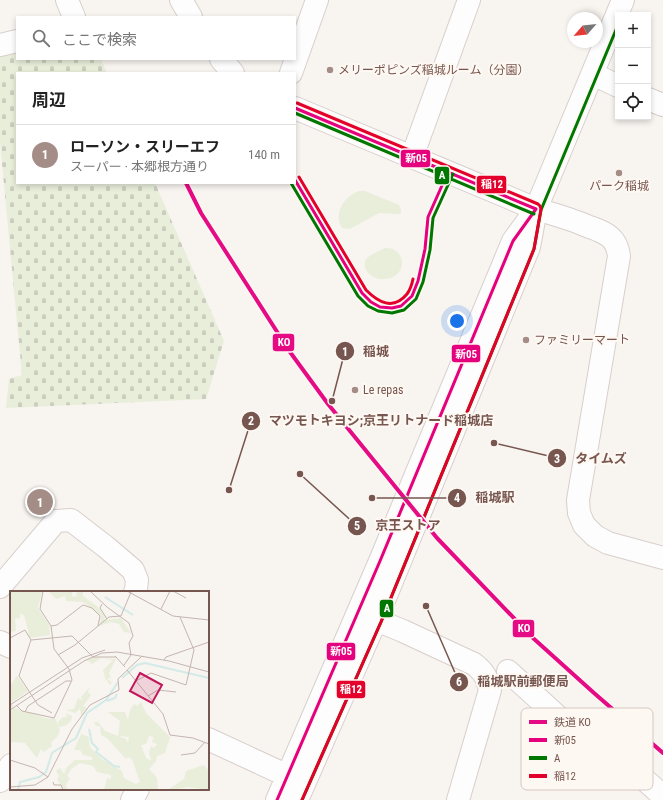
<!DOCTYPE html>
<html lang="ja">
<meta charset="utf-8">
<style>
body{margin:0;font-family:"Roboto Condensed","Noto Sans JP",sans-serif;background:#f2f2f2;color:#222}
.controls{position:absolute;right:12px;top:12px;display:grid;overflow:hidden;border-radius:0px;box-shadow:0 2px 6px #0003}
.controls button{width:36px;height:36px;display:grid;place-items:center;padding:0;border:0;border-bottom:1px solid #e0e0e0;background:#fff;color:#222;font:20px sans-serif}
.compass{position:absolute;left:567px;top:12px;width:36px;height:36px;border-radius:50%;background:#fff;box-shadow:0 2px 6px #0003;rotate:242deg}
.you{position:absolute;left:457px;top:321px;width:14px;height:14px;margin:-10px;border:3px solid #fff;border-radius:50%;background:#1a73e8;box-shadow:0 0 0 6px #1a73e833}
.badge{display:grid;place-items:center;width:26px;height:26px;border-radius:50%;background:#a48d87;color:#fff;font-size:13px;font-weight:700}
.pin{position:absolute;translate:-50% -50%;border:2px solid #fff;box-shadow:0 1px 4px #0006}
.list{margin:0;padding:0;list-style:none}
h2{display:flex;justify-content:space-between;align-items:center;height:52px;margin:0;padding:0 16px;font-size:17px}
h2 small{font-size:13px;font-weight:400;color:#767676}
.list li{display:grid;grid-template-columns:26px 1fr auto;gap:12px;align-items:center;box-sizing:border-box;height:60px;padding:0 16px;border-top:1px solid #e0e0e0}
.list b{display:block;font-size:15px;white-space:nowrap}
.list p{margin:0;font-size:13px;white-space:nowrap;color:#767676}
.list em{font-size:13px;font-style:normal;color:#767676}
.icon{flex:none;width:22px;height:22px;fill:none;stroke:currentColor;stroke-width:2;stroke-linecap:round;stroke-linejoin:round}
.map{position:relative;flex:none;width:663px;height:800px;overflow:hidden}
.search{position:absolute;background:#fff;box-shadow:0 2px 6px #0003;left:16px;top:16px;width:280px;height:44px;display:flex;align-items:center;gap:10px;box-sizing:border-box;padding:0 14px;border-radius:0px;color:#767676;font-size:15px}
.panel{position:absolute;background:#fff;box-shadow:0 2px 6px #0003;left:16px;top:72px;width:280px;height:112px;border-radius:0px}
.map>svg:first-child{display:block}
.grass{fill:#e9eedb}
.cemetery{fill:url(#cemetery-stones)}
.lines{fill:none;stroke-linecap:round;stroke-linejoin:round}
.minor-casing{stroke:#d8cfcc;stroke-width:24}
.minor{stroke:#fefdfd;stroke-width:22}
.bus-1-casing{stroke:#fef8f3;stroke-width:6}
.bus-2-casing{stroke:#fef8f3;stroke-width:6}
.bus-3-casing{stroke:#fef8f3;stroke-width:6}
.bus-1{stroke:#e5007d;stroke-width:3}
.bus-2{stroke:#070;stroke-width:3}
.bus-3{stroke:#e4002b;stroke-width:3}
.rail-1-casing{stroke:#fef8f3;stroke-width:7}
.rail-1{stroke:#e50b84;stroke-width:4}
.poi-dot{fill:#a48d87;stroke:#fef8f3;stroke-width:1.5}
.labels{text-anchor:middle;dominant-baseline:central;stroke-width:4;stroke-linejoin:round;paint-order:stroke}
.poi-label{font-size:12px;fill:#77564f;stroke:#fef8f3;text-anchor:start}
.inset-river{fill:none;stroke:#d2eae8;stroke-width:2}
.inset-road{fill:none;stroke:#c4b5b0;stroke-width:1}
.view{fill:#c2185b;fill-opacity:0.15;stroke:#c2185b;stroke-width:2}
.inset-edge{fill:none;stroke:#77564f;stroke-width:2}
.key{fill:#fef8f3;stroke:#d6c7c2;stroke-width:1}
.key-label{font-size:11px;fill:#77564f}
.leader{fill:none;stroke:#77564f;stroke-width:1.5}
.callout-dot{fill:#77564f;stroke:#fef8f3;stroke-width:1.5}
.mark-label{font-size:12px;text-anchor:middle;font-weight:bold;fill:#fff}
.callout-label{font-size:13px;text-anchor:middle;font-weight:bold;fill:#77564f;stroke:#fef8f3;stroke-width:4;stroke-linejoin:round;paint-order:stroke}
.line-badge{stroke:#fef8f3;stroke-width:1.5}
.badge-label{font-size:11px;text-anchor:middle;font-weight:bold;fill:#fff}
</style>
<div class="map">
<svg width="663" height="800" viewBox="0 0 663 800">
<defs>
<pattern id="cemetery-stones" width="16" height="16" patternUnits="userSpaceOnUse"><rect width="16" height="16" fill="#e9eedb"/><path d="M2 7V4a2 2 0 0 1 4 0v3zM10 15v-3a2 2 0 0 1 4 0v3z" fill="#cbcebe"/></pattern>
</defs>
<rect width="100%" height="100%" fill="#f8f4f0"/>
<!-- grass -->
<path class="grass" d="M 365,191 L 399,205 L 401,209 L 401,213 L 398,214 L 379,213 L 350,229 L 342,228 C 333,214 344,196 359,191 C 361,191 363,191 365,191 Z
M 385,248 C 408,247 409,281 380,279 C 371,278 361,269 366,259 C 369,255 380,251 385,248 Z"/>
<!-- cemetery -->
<path class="cemetery" d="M 17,51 L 17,59 L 101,59 L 107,73 L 17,73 L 17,183 L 155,183 L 224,341 L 206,399 L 6,408 L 9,379 L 22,375 L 0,142 L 0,55 Z"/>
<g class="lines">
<!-- minor casing -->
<g class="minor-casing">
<path id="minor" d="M 67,0 L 74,17
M 181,0 L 191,17
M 0,45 L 17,41
M 221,59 L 233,73
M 291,73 L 317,0
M 593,74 L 618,86
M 648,99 L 663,105
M 295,108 L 536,209 C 553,214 571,219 587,226 C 595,229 603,231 610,237 C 616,242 618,248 619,256 L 578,500 L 579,513 L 584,525 L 595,536 L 608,543 L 663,558
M 412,157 L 469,0
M 0,587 L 56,521 L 71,520 L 106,547 L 133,570 L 137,580 L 136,590 L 135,592
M 376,620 L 403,631 L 474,664 C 485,673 486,676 490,690 L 458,800
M 0,642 L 11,647
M 508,671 L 578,735 L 629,766 L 663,796
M 208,739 L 288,776
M 0,781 L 11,765
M 132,800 L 138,789
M 277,800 L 380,561 L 513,241 L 532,215
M 297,800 L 376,620 L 529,247 L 536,209 L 623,0"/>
</g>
<!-- minor -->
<use href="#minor" class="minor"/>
<!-- bus-1 casing -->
<g class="bus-1-casing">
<path id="bus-1" d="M 295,108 L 536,209
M 295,180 L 362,293 L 371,302 L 380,307 L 392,308 L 401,306 L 412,296 L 418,281 L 425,249 L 428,217 L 448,172
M 277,800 L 380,561 L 513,241 L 536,209"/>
</g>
<!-- bus-2 casing -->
<g class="bus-2-casing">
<path id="bus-2" d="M 295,113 L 534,214
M 291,183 L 358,296 L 368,306 L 378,311 L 392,313 L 404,310 L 416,299 L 423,282 L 430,250 L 433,218 L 453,174
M 302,800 L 381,622 L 534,249 L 541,210 L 618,25"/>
</g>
<!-- bus-3 casing -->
<g class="bus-3-casing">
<path id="bus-3" d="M 297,103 L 538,204 L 540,206 L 541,209 L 534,249 L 381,622 L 302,800
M 299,177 L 366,290 C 378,302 393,311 407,294 C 410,290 412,284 413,279"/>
</g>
<!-- bus-1 -->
<use href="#bus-1" class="bus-1"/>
<!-- bus-2 -->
<use href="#bus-2" class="bus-2"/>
<!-- bus-3 -->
<use href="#bus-3" class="bus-3"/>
<!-- rail-1 casing -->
<g class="rail-1-casing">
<path id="rail-1" d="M 186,183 L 201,213 L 290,352 L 328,404 L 437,538 L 533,638 L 594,693 L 663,753"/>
</g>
<!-- rail-1 -->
<use href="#rail-1" class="rail-1"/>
</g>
<!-- markers -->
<g class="poi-dot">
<circle cx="330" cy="70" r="4"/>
<circle cx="619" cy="173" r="4"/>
<circle cx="526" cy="340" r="4"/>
<circle cx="355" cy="390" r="4"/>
</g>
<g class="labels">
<!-- poi labels -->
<g class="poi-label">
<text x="338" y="70">メリーポピンズ稲城ルーム（分園）</text>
<text x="619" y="186" text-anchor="middle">パーク稲城</text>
<text x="534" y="340">ファミリーマート</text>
<text x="363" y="390">Le repas</text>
</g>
</g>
<!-- overview -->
<g transform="translate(10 591)">
<rect width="199" height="199" fill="#f8f4f0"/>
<path d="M 0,0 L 21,0 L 22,43 L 19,42 L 14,24 L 10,23 L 10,27 L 5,28 L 6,40 L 0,41 ZM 38,0 L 62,0 L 62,5 L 66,6 L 67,1 L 73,0 L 73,5 L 88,16 L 95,26 L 94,29 L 111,27 L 121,42 L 114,41 L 109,33 L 101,31 L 90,35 L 91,25 L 73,11 L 56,10 L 55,5 L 46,8 ZM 81,66 L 106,68 L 99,82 L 101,87 L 97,87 L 102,92 L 100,94 L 95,87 L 93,79 L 103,69 L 91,67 L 82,73 L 77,69 ZM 81,95 L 78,101 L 81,104 L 73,115 L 77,117 L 71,126 L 70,118 L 65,122 L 56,119 L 64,118 L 68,107 L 72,109 L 71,106 ZM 131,111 L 136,122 L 160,146 L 155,162 L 147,165 L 146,170 L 139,178 L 147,187 L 148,198 L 159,198 L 174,188 L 176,180 L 194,174 L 199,180 L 199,199 L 178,196 L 163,199 L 94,199 L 97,187 L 101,188 L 101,184 L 87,181 L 83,175 L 70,172 L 61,178 L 57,185 L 60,187 L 56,193 L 57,199 L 54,199 L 47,188 L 49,185 L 46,180 L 50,177 L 54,183 L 57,176 L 65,169 L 82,169 L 82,166 L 73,164 L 70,159 L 64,159 L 71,143 L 79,146 L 80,156 L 92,168 L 112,180 L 114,187 L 126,193 L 130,191 L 122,168 L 118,166 L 116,168 L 97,147 L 91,144 L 90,135 L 86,135 L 84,131 L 88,131 L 95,140 L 116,148 L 118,152 L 119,146 L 108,145 L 110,130 L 98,121 L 115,121 L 118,129 L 120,119 L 124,113 L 127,115 ZM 139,145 L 144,146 L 142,151 L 147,153 L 144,157 L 141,155 L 139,161 L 141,170 L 136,167 L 131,154 L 136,153 ZM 56,122 L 62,125 L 61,130 L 55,135 L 49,136 L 48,131 L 53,126 L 57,126 Z" fill="#e9eedb" fill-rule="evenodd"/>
<path d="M 20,0 L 32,0 L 28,17 L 39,34 L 40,44 L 20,47 L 19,45 L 15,24 L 9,21 ZM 7,85 L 18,100 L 1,112 L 4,117 L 39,128 L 45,127 L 50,139 L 47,146 L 41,151 L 42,155 L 34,161 L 31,158 L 27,167 L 15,152 L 0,151 L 0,120 L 3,118 L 0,114 L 0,95 Z" fill="#e9eedb"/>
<path class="inset-river" d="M 95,6 L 123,24M 112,87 L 127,74 L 135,72 L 199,87M 97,110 L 105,107 L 107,103M 79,138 L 82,152 L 88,158 L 86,161 L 104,175 L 110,176M 8,199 L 10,191 L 29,186 L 36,181 L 42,162 L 66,147 L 77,122 L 96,109 L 108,91"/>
<path class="inset-road" d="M 33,0 L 30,18 L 41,35 L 44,58 L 59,78M 80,0 L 97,16 L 119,32 L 123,45 L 119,52 L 121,64 L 114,74M 117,0 L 163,25 L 199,29M 163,0 L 176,7M 92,13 L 90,17 L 97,28M 151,18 L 160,0M 41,35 L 47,34 L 73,14 L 82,17 L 90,25 L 88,35M 0,47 L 15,39 L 21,49M 48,64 L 65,54 L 99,26 L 111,25 L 121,1M 105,65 L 115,76M 154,69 L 156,66 L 199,51M 117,79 L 153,123 L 160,144 L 183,147 L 199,153M 108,88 L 132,65M 126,90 L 141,82 L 176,94 L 184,59 L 170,26M 138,105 L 148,99 L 166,101M 0,114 L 72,67 L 95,59M 6,114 L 12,120 L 44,127 L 62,89 L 59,78M 0,119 L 74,70 L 92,62 L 107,61 L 159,70 L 199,81M 15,121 L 18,115 L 41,100 L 56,90 L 61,90M 42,122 L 28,114 L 9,85 L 21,49 L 62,45 L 83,66 L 106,66M 171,164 L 185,162 L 195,151M 0,169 L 25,177 L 38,186M 43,191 L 44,194 L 51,194 L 53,199M 0,196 L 25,194 L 38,186 L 62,138 L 80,114 L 109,99 L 108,88"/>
<path class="view" d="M 130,82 L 152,94 L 142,112 L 120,100 Z"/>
<rect width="199" height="199" class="inset-edge"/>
</g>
<!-- legend -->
<rect x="521" y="708" width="132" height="82" rx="6" class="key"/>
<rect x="529" y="720" width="18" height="4" fill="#e50b84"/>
<rect x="529" y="738" width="18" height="4" fill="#e5007d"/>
<rect x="529" y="756" width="18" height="4" fill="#070"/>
<rect x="529" y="774" width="18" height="4" fill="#e4002b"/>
<g class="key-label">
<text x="554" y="726">鉄道 KO</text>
<text x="554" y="744">新05</text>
<text x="554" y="762">A</text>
<text x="554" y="780">稲12</text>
</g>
<!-- callouts -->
<path class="leader" d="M332 401L345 351M229 490L251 421M494 443L557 458M372 498L457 498M300 474L357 526M426 606L459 682"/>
<g class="callout-dot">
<circle cx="332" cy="401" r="4"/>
<circle cx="229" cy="490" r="4"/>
<circle cx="494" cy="443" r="4"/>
<circle cx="372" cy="498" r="4"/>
<circle cx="300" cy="474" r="4"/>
<circle cx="426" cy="606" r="4"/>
<circle cx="345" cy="351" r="10"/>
<circle cx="251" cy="421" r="10"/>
<circle cx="557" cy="458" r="10"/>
<circle cx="457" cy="498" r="10"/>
<circle cx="357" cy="526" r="10"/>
<circle cx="459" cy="682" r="10"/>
</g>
<g class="mark-label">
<text x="345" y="356">1</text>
<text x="251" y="425">2</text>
<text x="557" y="463">3</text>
<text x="457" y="502">4</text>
<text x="357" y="530">5</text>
<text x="459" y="686">6</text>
</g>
<g class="callout-label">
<text x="376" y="356">稲城</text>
<text x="381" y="425">マツモトキヨシ;京王リトナード稲城店</text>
<text x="601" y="463">タイムズ</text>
<text x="495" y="502">稲城駅</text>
<text x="408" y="530">京王ストア</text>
<text x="523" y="686">稲城駅前郵便局</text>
</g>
<g class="line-badge">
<rect x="400" y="149" width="31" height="19" rx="4" fill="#e5007d"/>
<rect x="434" y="166" width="16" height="19" rx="4" fill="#070"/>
<rect x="476" y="175" width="31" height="19" rx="4" fill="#e4002b"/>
<rect x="272" y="333" width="23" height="19" rx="4" fill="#e50b84"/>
<rect x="451" y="344" width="30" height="19" rx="4" fill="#e5007d"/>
<rect x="379" y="599" width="15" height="19" rx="4" fill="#070"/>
<rect x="512" y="619" width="23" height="19" rx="4" fill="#e50b84"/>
<rect x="326" y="642" width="30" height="19" rx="4" fill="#e5007d"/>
<rect x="336" y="680" width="30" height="19" rx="4" fill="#e4002b"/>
</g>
<g class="badge-label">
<text x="416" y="162">新05</text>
<text x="442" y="179">A</text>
<text x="492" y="188">稲12</text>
<text x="284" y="346">KO</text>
<text x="466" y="358">新05</text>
<text x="387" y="612">A</text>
<text x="524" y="632">KO</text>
<text x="341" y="655">新05</text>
<text x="351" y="693">稲12</text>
</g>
</svg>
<div class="controls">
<button>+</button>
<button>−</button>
<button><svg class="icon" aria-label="locate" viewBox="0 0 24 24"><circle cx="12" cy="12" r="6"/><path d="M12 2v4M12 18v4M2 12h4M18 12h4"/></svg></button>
</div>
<svg class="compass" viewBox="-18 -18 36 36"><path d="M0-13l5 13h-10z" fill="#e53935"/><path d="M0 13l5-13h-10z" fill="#767676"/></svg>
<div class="you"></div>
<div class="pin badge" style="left:40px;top:502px">1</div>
<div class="search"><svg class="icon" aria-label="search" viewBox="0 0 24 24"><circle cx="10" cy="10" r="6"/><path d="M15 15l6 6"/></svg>ここで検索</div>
<section class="panel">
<h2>周辺<small></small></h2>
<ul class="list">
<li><span class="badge">1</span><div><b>ローソン・スリーエフ</b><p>スーパー · 本郷根方通り</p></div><em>140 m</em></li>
</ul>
</section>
</div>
